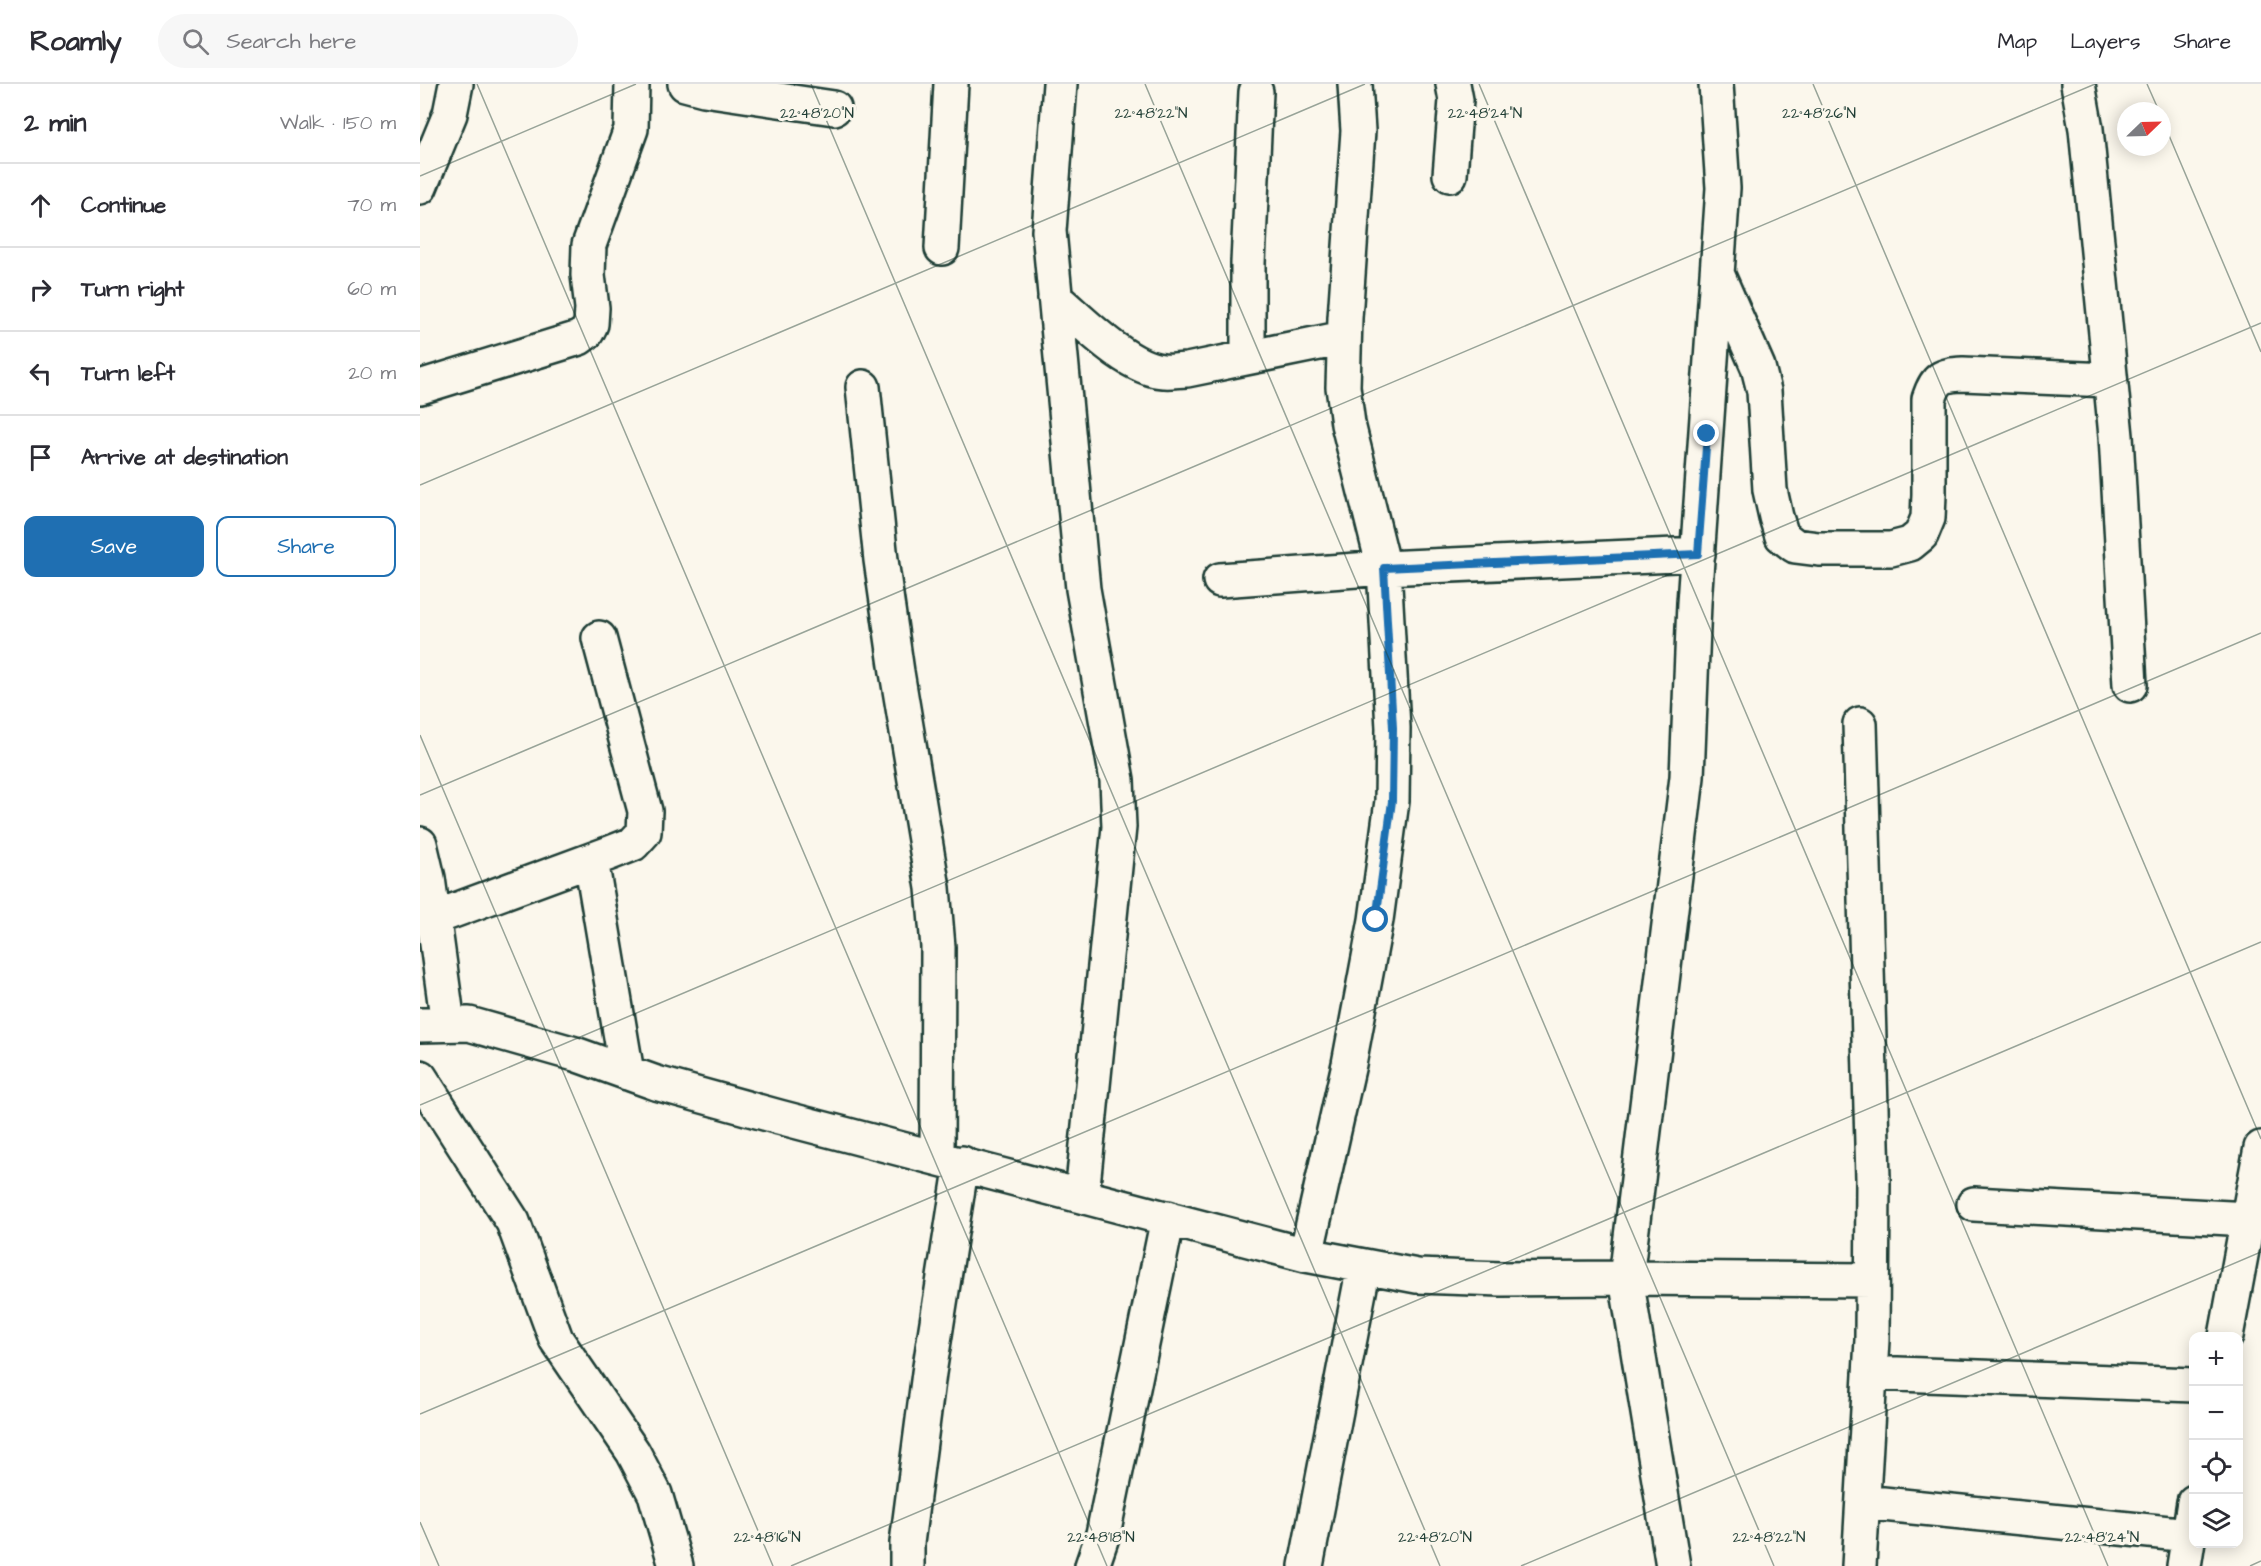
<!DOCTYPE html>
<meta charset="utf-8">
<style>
body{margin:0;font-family:"Architects Daughter",sans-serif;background:#f7f7f7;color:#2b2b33}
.controls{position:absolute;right:18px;bottom:18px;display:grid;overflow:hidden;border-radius:12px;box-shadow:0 3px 15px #0003}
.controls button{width:54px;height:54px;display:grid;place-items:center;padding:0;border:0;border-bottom:2px solid #e1e1e2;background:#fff;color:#2b2b33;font:30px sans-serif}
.compass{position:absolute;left:1697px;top:18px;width:54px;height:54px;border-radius:50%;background:#fff;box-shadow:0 3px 15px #0003;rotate:67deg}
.stop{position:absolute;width:18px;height:18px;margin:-14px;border:4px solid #1f6fb2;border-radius:50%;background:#fff}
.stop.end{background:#1f6fb2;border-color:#fff;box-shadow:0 2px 6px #0008}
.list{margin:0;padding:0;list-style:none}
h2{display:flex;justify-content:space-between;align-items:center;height:78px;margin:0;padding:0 24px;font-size:26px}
h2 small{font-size:20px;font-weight:400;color:#7c7c81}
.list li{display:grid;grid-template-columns:39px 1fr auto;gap:18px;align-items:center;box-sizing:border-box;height:84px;padding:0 24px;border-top:2px solid #e1e1e2}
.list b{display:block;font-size:22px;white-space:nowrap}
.list em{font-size:20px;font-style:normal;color:#7c7c81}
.actions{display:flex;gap:12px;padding:18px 24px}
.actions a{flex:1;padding:14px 0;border:2px solid #1f6fb2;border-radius:12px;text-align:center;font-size:21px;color:#1f6fb2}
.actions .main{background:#1f6fb2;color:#fff}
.icon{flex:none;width:33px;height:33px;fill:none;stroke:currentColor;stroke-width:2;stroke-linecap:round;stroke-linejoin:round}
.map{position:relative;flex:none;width:1841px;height:1482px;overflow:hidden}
header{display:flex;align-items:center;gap:36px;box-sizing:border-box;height:84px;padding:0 30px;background:#fff;border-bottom:2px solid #e1e1e2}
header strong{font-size:28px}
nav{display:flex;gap:33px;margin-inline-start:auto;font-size:21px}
.search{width:420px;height:54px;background:#f7f7f7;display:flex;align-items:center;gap:15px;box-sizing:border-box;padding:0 21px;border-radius:33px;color:#7c7c81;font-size:22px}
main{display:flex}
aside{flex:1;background:#fff}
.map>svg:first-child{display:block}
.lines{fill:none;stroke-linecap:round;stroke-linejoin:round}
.minor-casing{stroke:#1f3d34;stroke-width:38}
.minor{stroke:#fbf7ec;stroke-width:33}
.route{stroke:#1f6fb2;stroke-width:8}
.ticks{fill:none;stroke:#1f3d34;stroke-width:1.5;stroke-opacity:0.45}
.ticks-label{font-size:15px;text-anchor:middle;fill:#1f3d34;stroke:#fbf7ec;stroke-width:6;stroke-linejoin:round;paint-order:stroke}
</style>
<header>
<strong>Roamly</strong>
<div class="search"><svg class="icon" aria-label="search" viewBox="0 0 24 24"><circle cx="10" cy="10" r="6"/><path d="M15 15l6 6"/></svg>Search here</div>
<nav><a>Map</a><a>Layers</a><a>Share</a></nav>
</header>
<main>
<aside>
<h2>2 min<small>Walk · 150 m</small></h2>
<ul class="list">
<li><svg class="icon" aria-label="ahead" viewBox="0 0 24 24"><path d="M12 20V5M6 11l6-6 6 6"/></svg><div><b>Continue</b></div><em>70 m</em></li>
<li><svg class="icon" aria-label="right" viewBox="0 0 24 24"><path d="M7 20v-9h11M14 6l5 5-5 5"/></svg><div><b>Turn right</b></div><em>60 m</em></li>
<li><svg class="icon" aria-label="left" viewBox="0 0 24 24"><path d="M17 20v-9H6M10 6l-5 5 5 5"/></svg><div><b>Turn left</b></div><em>20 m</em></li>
<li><svg class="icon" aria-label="arrive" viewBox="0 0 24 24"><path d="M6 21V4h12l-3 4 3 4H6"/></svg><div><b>Arrive at destination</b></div></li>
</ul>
<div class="actions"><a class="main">Save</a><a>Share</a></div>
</aside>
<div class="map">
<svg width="1841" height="1482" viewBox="0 0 1841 1482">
<rect width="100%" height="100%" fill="#fbf7ec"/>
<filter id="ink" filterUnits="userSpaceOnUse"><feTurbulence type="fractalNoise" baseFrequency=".0167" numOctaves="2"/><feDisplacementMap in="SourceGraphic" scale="12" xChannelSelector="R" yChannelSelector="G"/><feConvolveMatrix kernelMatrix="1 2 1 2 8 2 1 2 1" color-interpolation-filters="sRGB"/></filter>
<g filter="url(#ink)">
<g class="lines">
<!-- minor casing -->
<g class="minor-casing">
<path id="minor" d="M 265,0 L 284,5 L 414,24
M 640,0 L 629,147 L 663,505 L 697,696 L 699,743 L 662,1111
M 1658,0 L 1666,45 L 1696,352 L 1710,601
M 1030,91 L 1036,16 L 1033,0
M 0,103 L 30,30 L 36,0
M 522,164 L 531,0
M 1299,194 L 1338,283 L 1344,307 L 1350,406 L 1356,433 L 1362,452 L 1375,462 L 1399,465 L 1471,465 L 1490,460 L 1501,451 L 1508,434 L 1509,410 L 1509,315 C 1516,294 1521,291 1543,290 L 1689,296
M 635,214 C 661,236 708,285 743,287 C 751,288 759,286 767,286 L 924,254
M 828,273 L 828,179 L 836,8
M 0,303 L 159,254 L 167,248 L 171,240 L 172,224 L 168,191 L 169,161 L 211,45 L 212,0
M 443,303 L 461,476 L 477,588 L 513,804 L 518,863 L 517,1073
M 800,496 L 964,484 L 1278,470
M 0,760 L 8,794 L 28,940
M 171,776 L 207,989
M 14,834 L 190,769 L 213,760 L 224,748 L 225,727 L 179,554
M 0,941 L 49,940 L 155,970 L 236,999 L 359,1033 L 886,1171 L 997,1192 L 1081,1195 L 1206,1194 L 1452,1196
M 0,993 L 93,1138 L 136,1255 L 213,1368 L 235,1410 L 256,1482
M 1554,1120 L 1828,1135
M 886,1171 L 929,980 L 956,836 L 972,717 L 973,644 L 964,484 L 928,340 L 923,303 L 925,234 L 938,47 L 935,0
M 1806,1252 L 1841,1064
M 1450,1289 L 1774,1301
M 1443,1418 L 1769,1451
M 487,1482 L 487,1459 L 509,1289 L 542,1079
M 672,1482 L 683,1450 L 748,1134
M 886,1482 L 944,1182
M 1253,1482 L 1206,1194 L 1267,693 L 1274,519 L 1303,104 L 1296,0
M 1439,1482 L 1452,1256 L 1453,1094 L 1440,640
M 1764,1482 L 1774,1418"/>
</g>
<!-- minor -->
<use href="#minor" class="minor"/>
</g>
</g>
<g class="lines" filter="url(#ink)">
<!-- route -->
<path class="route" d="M 956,836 L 972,717 L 973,644 L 964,484 L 1278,470 L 1287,350"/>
</g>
<!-- ticks -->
<path class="ticks" d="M 57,0 L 687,1482M 391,0 L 1020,1482M 725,0 L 1354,1482M 1059,0 L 1688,1482M 1393,0 L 1841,1055M 1727,0 L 1739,27M 1742,35 L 1841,268M 0,92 L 216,0M 0,401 L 945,0M 0,651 L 353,1482M 0,711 L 1675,0M 0,1021 L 1841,239M 0,1330 L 1841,549M 0,1438 L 19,1482M 371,1482 L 1841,858M 1101,1482 L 1841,1168M 1830,1482 L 1841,1477"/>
<g class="ticks-label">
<text x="397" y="34">22°48'20"N</text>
<text x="731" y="34">22°48'22"N</text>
<text x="1065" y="34">22°48'24"N</text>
<text x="1399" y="34">22°48'26"N</text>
<text x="347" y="1458">22°48'16"N</text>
<text x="681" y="1458">22°48'18"N</text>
<text x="1015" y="1458">22°48'20"N</text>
<text x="1349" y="1458">22°48'22"N</text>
<text x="1682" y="1458">22°48'24"N</text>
</g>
</svg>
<div class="controls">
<button>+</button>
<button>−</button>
<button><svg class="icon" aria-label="locate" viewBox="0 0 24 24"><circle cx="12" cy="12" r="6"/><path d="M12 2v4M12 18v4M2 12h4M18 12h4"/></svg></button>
<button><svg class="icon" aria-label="layers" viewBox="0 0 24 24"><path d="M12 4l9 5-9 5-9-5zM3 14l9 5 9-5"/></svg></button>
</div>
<svg class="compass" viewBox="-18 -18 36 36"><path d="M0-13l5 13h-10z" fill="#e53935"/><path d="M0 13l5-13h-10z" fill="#7c7c81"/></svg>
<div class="stop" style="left:956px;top:836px"></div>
<div class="stop end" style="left:1287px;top:350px"></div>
</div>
</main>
